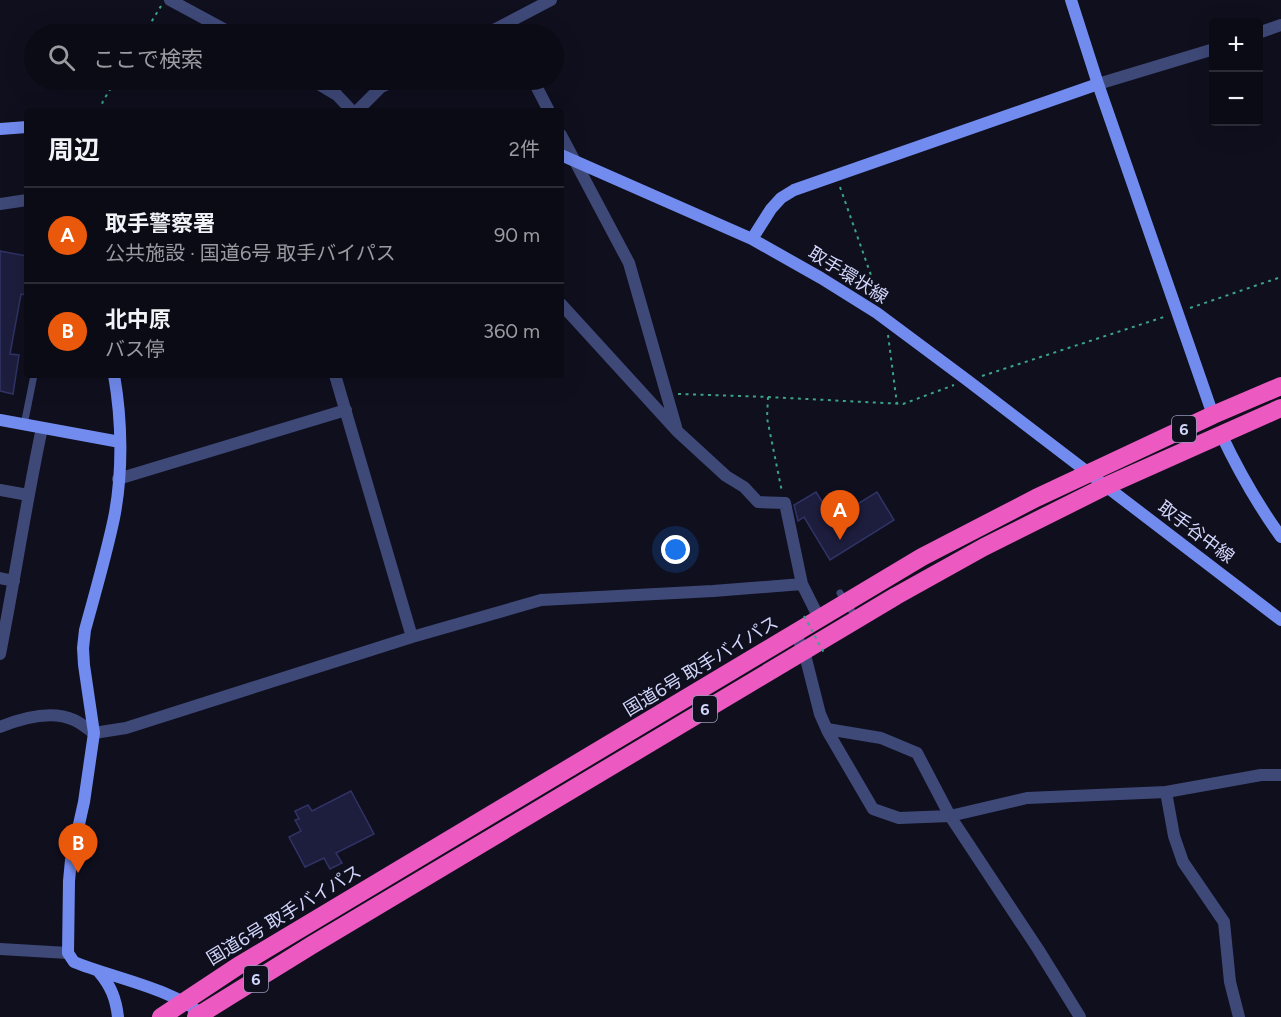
<!DOCTYPE html>
<html lang="ja">
<meta charset="utf-8">
<style>
body{margin:0;font-family:Figtree,"Noto Sans JP",sans-serif;background:#191923;color:#f1f3f6}
.controls{position:absolute;right:18px;top:18px;display:grid;overflow:hidden;border-radius:6px;box-shadow:0 6px 24px #0002}
.controls button{width:54px;height:54px;display:grid;place-items:center;padding:0;border:0;border-bottom:2px solid #2b2b35;background:#0b0b16;color:#f1f3f6;font:30px sans-serif}
.you{position:absolute;left:676px;top:550px;width:21px;height:21px;margin:-15px;border:4px solid #fff;border-radius:50%;background:#1a73e8;box-shadow:0 0 0 9px #1a73e833}
.badge{display:grid;place-items:center;width:39px;height:39px;border-radius:50%;background:#ea580c;color:#fff;font-size:20px;font-weight:700}
.pin{position:absolute;translate:-50% -50px;filter:drop-shadow(0 2px 3px #0008)}
.pin::after{content:'';position:absolute;top:32px;width:21px;height:18px;background:inherit;clip-path:polygon(0 0,100% 0,50% 100%)}
.list{margin:0;padding:0;list-style:none}
h2{display:flex;justify-content:space-between;align-items:center;height:78px;margin:0;padding:0 24px;font-size:26px}
h2 small{font-size:20px;font-weight:400;color:#9a9ba1}
.list li{display:grid;grid-template-columns:39px 1fr auto;gap:18px;align-items:center;box-sizing:border-box;height:96px;padding:0 24px;border-top:2px solid #2b2b35}
.list b{display:block;font-size:22px;white-space:nowrap}
.list p{margin:0;font-size:20px;white-space:nowrap;color:#9a9ba1}
.list em{font-size:20px;font-style:normal;color:#9a9ba1}
.icon{flex:none;width:33px;height:33px;fill:none;stroke:currentColor;stroke-width:2;stroke-linecap:round;stroke-linejoin:round}
.map{position:relative;flex:none;width:1281px;height:1017px;overflow:hidden}
.search{position:absolute;background:#0b0b16;box-shadow:0 6px 24px #0002;left:24px;top:24px;width:540px;height:66px;display:flex;align-items:center;gap:15px;box-sizing:border-box;padding:0 21px;border-radius:33px;color:#9a9ba1;font-size:22px}
.panel{position:absolute;background:#0b0b16;box-shadow:0 6px 24px #0002;left:24px;top:108px;width:540px;height:270px;border-radius:6px}
.map>svg:first-child{display:block}
.building{fill:#1d1d3d;stroke:#313366;stroke-width:1.5}
.lines{fill:none;stroke-linecap:round;stroke-linejoin:round}
.path{stroke:#3ba486;stroke-width:2;stroke-dasharray:3 4.5;stroke-linecap:butt}
.lane{stroke:#3f4978;stroke-width:7}
.street{stroke:#3f4978;stroke-width:12}
.secondary{stroke:#728bef;stroke-width:12}
.highway{stroke:#ec59c1;stroke-width:18}
.path-bridge{stroke:#3ba486;stroke-width:2;stroke-dasharray:3 4.5;stroke-linecap:butt}
.labels{text-anchor:middle;dominant-baseline:central;stroke-width:4.5;stroke-linejoin:round;paint-order:stroke}
.shield{fill:#0f0f1e;stroke:#979ab8;stroke-width:1.5}
.shield-label{font-size:16px;font-weight:bold;fill:#d1d5fa}
.street-label{font-size:18px;fill:#d1d5fa;stroke:#0f0f1e}
</style>
<div class="map">
<svg width="1281" height="1017" viewBox="0 0 1281 1017">
<rect width="100%" height="100%" fill="#0f0f1e"/>
<!-- building -->
<path class="building" d="M 0,251 L 27,256 L 27,295 L 21,294 L 10,354 L 19,355 L 13,394 L 0,391 Z
M 816,492 L 833,519 L 877,492 L 894,520 L 830,560 L 804,517 L 798,521 L 794,505 Z
M 351,791 L 374,834 L 336,853 L 342,863 L 330,869 L 324,858 L 305,867 L 289,837 L 301,831 L 295,820 L 299,819 L 295,811 L 308,805 L 312,811 Z"/>
<g class="lines">
<!-- path -->
<path class="path" d="M 144,34 L 161,6
M 100,111 L 103,101 L 116,80
M 840,187 L 879,298
M 1190,308 L 1281,277
M 888,335 L 897,404
M 982,376 L 1167,316
M 678,394 L 768,397 L 903,404 L 954,385
M 768,397 L 767,418 L 782,492"/>
<!-- lane -->
<path class="lane" d="M 24,425 L 34,375
M 840,593 L 857,619"/>
<!-- street -->
<path class="street" d="M 170,0 L 233,34
M 1258,33 L 1281,25
M 486,34 L 551,0
M 312,80 L 337,95 L 352,111
M 533,80 L 549,111
M 1098,84 L 1214,49
M 357,111 L 381,87 L 396,80
M 561,135 L 629,263 L 676,427
M 0,204 L 27,200
M 561,304 L 677,431 L 726,476 L 744,487 L 758,502 L 785,503 L 802,584 L 820,620
M 335,375 L 412,637
M 118,479 L 346,410
M 0,490 L 28,495
M 0,578 L 14,581
M 795,634 L 804,651 L 820,714 L 828,732 L 873,809 L 899,818 L 950,816 L 917,753 L 881,738 L 827,729
M 0,654 C 15,578 26,503 42,428
M 0,727 C 22,718 52,710 74,720 C 81,723 88,729 94,733 L 126,728 L 412,637 L 541,600 L 713,591 L 802,584
M 1166,792 L 1174,836 L 1183,862 L 1224,922 L 1230,982 L 1239,1017
M 0,949 L 68,953
M 1080,1017 L 1038,949 L 950,816 L 1027,798 L 1166,792 L 1261,775 L 1281,775"/>
<!-- secondary -->
<path class="secondary" d="M 1071,0 L 1098,84 L 1213,415
M 0,129 L 27,127
M 561,155 L 752,239 L 821,278 L 877,313 L 967,380 L 1281,620
M 752,239 L 771,209 L 781,198 L 794,190 L 1098,84
M 114,375 C 122,420 123,473 114,518 C 106,556 95,593 85,630 L 83,648 L 84,665 L 94,733 L 84,802 L 71,860 L 69,881 L 68,953 L 74,962 C 113,978 175,989 205,1017
M 0,420 L 120,442
M 1221,434 C 1238,470 1258,505 1281,537
M 99,972 C 111,986 116,999 118,1017"/>
<!-- highway -->
<path class="highway" d="M 161,1017 L 238,966 L 922,557 L 1036,498 L 1213,415 L 1281,386
M 196,1017 L 312,945 L 896,596 L 984,547 L 1106,486 L 1281,408"/>
<!-- path-bridge -->
<path class="path-bridge" d="M 804,616 L 824,653"/>
</g>
<g class="labels">
<!-- shield labels -->
<g class="shield">
<rect x="1172" y="416" width="24" height="26" rx="4.5"/>
<rect x="693" y="696" width="24" height="26" rx="4.5"/>
<rect x="244" y="966" width="24" height="26" rx="4.5"/>
</g>
<g class="shield-label">
<text x="1184" y="429">6</text>
<text x="705" y="709">6</text>
<text x="256" y="979">6</text>
</g>
<!-- street labels -->
<g class="street-label">
<text transform="translate(848 275) rotate(32)">取手環状線</text>
<text transform="translate(1196 532) rotate(37)">取手谷中線</text>
<text transform="translate(701 666) rotate(-31)">国道6号 取手バイパス</text>
<text transform="translate(284 915) rotate(-31)">国道6号 取手バイパス</text>
</g>
</g>
</svg>
<div class="controls">
<button>+</button>
<button>−</button>
</div>
<div class="you"></div>
<div class="pin badge" style="left:840px;top:540px">A</div>
<div class="pin badge" style="left:78px;top:873px">B</div>
<div class="search"><svg class="icon" aria-label="search" viewBox="0 0 24 24"><circle cx="10" cy="10" r="6"/><path d="M15 15l6 6"/></svg>ここで検索</div>
<section class="panel">
<h2>周辺<small>2件</small></h2>
<ul class="list">
<li><span class="badge">A</span><div><b>取手警察署</b><p>公共施設 · 国道6号 取手バイパス</p></div><em>90 m</em></li>
<li><span class="badge">B</span><div><b>北中原</b><p>バス停</p></div><em>360 m</em></li>
</ul>
</section>
</div>
